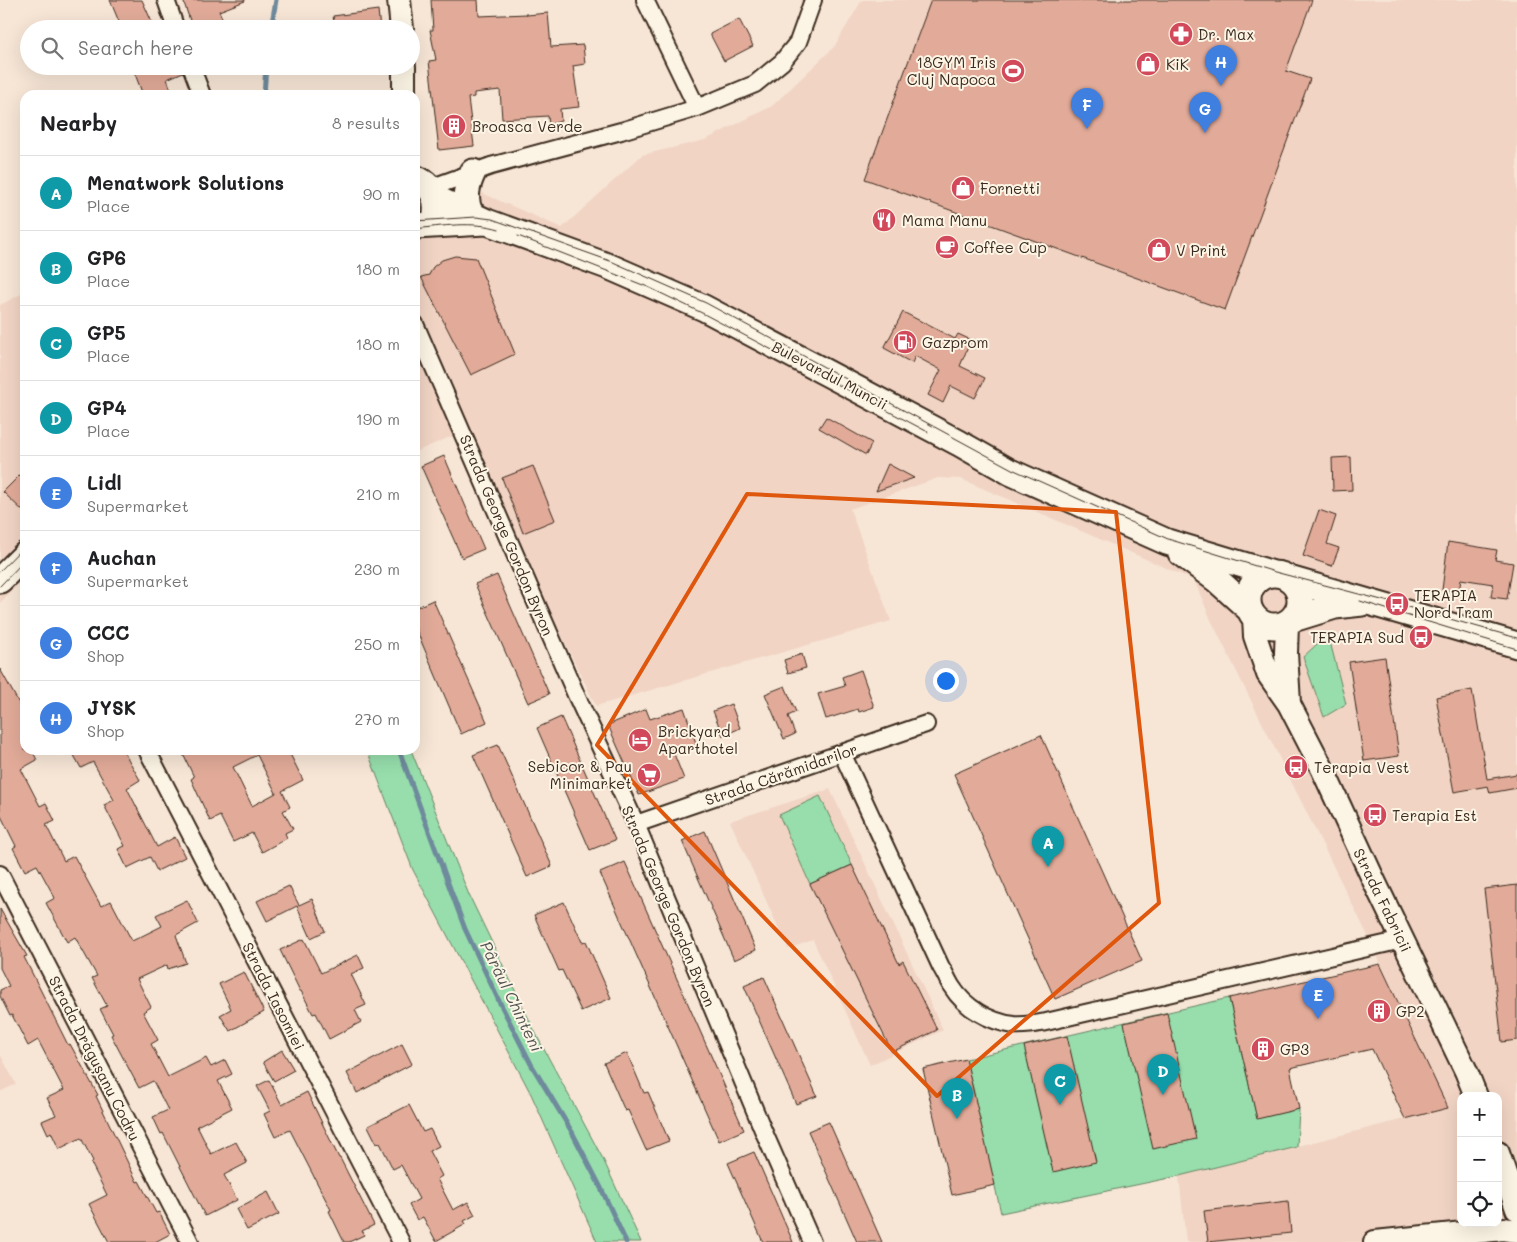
<!DOCTYPE html>
<meta charset="utf-8">
<style>
body{margin:0;font-family:Mali,sans-serif;background:#f2f2f2;color:#202124}
.controls{position:absolute;right:15px;bottom:15px;display:grid;overflow:hidden;border-radius:10px;box-shadow:0 5px 20px #0002}
.controls button{width:45px;height:45px;display:grid;place-items:center;padding:0;border:0;border-bottom:1px solid #e0e0e0;background:#fff;color:#202124;font:25px sans-serif}
.you{position:absolute;left:945px;top:680px;width:18px;height:18px;margin:-12px;border:4px solid #fff;border-radius:50%;background:#1a73e8;box-shadow:0 0 0 8px #1a73e833}
.badge{display:grid;place-items:center;width:32px;height:32px;border-radius:50%;background:#d1495b;color:#fff;font-size:16px;font-weight:700}
.pin{position:absolute;translate:-50% -41px;filter:drop-shadow(0 1px 2px #0008)}
.pin::after{content:'';position:absolute;top:26px;width:18px;height:15px;background:inherit;clip-path:polygon(0 0,100% 0,50% 100%)}
.list{margin:0;padding:0;list-style:none}
h2{display:flex;justify-content:space-between;align-items:center;height:65px;margin:0;padding:0 20px;font-size:21px}
h2 small{font-size:16px;font-weight:400;color:#757577}
.list li{display:grid;grid-template-columns:32px 1fr auto;gap:15px;align-items:center;box-sizing:border-box;height:75px;padding:0 20px;border-top:1px solid #e0e0e0}
.list b{display:block;font-size:19px;white-space:nowrap}
.list p{margin:0;font-size:16px;white-space:nowrap;color:#757577}
.list em{font-size:16px;font-style:normal;color:#757577}
.icon{flex:none;width:28px;height:28px;fill:none;stroke:currentColor;stroke-width:2;stroke-linecap:round;stroke-linejoin:round}
.map{position:relative;flex:none;width:1517px;height:1242px;overflow:hidden}
.search{position:absolute;background:#fff;box-shadow:0 5px 20px #0002;left:20px;top:20px;width:400px;height:55px;display:flex;align-items:center;gap:12px;box-sizing:border-box;padding:0 18px;border-radius:28px;color:#757577;font-size:19px}
.panel{position:absolute;background:#fff;box-shadow:0 5px 20px #0002;left:20px;top:90px;width:400px;height:665px;border-radius:15px}
.map>svg:first-child{display:block}
.built{fill:#f1d4c4;fill-rule:evenodd}
.green{fill:#97deac;stroke:#698465}
.lines{fill:none;stroke-linecap:round;stroke-linejoin:round}
.stream{stroke:#6e8a9c;stroke-width:5}
.building{fill:#e2ab99;stroke:#3b2a1e;fill-rule:evenodd}
.street-casing{stroke:#3b2a1e;stroke-width:20}
.secondary-casing{stroke:#3b2a1e;stroke-width:26}
.primary-casing{stroke:#3b2a1e;stroke-width:29}
.street{stroke:#fcf5e5;stroke-width:16}
.secondary{stroke:#fcf5e5;stroke-width:22}
.primary{stroke:#fcf5e5;stroke-width:25}
.tram{stroke:#3b2a1e;stroke-width:1}
.marked{fill:none;stroke:#df570d;stroke-width:4;stroke-linejoin:round}
.labels{text-anchor:middle;dominant-baseline:central;stroke-width:4;stroke-linejoin:round;paint-order:stroke}
.poi-label{font-size:15px;fill:#3b2a1e;stroke:#fcf5e5;text-anchor:start}
.street-label{font-size:15px;fill:#3b2a1e;stroke:#fcf5e5}
.water-label{font-size:16px;font-style:italic;fill:#505252;stroke:#fcf5e5}
</style>
<div class="map">
<svg width="1517" height="1242" viewBox="0 0 1517 1242">
<rect width="100%" height="100%" fill="#f7e6d6"/>
<filter id="ink" filterUnits="userSpaceOnUse"><feTurbulence type="fractalNoise" baseFrequency=".02" numOctaves="2"/><feDisplacementMap in="SourceGraphic" scale="10" xChannelSelector="R" yChannelSelector="G"/><feConvolveMatrix kernelMatrix="1 2 1 2 8 2 1 2 1" color-interpolation-filters="sRGB"/></filter>
<g filter="url(#ink)">
<!-- built -->
<path class="built" d="M 862,0 L 1517,0 L 1517,1242 L 1186,1242 L 1179,1176 L 1448,1108 L 1365,930 L 1211,620 L 1194,580 L 961,479 L 938,478 L 850,509 L 891,621 L 596,706 L 462,432 L 415,452 L 415,181 L 419,180 L 482,193 L 562,228 L 642,155 L 705,140 L 772,106 L 834,47 ZM 1461,1096 L 1498,1096 L 1498,1223 L 1461,1223 Z
M 25,292 L 25,577 L 0,603 L 0,305 Z
M 830,789 L 943,1030 L 870,1065 L 813,940 L 788,949 L 730,821 Z
M 0,1054 L 16,1084 L 0,1092 Z"/>
<!-- green -->
<path class="green" d="M 1328,634 L 1346,704 L 1324,717 L 1303,657 Z
M 367,750 L 411,750 L 469,895 L 539,1040 L 603,1159 L 641,1242 L 597,1242 L 531,1094 L 413,870 Z
M 820,796 L 852,865 L 810,884 L 779,815 Z
M 1229,998 L 1257,1118 L 1299,1109 L 1297,1147 L 1179,1176 L 1001,1213 L 966,1059 Z"/>
<g class="lines">
<!-- stream -->
<path class="stream" d="M 271,29 L 276,0
M 264,95 L 266,66
M 399,750 L 465,929 L 499,1001 L 531,1064 L 572,1132 L 601,1188 L 626,1242"/>
</g>
<!-- building -->
<path class="building" d="M 110,0 L 142,0 L 155,29 L 122,29 Z
M 183,0 L 245,0 L 245,1 L 219,11 L 227,29 L 193,29 Z
M 431,0 L 478,0 L 479,16 L 527,14 L 527,15 L 548,13 L 551,47 L 583,45 L 585,64 L 573,66 L 579,107 L 560,109 L 561,121 L 549,125 L 548,116 L 502,119 L 500,90 L 474,93 L 474,97 L 468,98 L 474,146 L 439,150 L 429,61 L 436,60 L 430,30 L 433,30 Z
M 931,0 L 1312,0 L 1286,71 L 1310,79 L 1225,310 L 865,179 Z
M 378,10 L 380,29 L 335,29 L 333,16 Z
M 739,19 L 753,46 L 724,61 L 710,34 Z
M 132,66 L 181,66 L 183,72 L 167,79 L 173,95 L 143,95 Z
M 455,256 L 476,258 L 515,354 L 471,375 L 421,277 L 429,275 L 433,267 L 442,260 Z
M 903,312 L 955,339 L 958,334 L 971,340 L 960,366 L 985,378 L 975,398 L 951,386 L 943,403 L 928,395 L 941,370 L 915,356 L 912,363 L 884,348 Z
M 826,417 L 872,443 L 866,455 L 819,428 Z
M 444,456 L 484,549 L 462,558 L 421,466 Z
M 1351,457 L 1352,490 L 1333,491 L 1332,458 Z
M 888,464 L 914,478 L 876,491 Z
M 533,466 L 555,520 L 523,533 L 502,478 Z
M 25,470 L 25,513 L 3,492 Z
M 1319,510 L 1336,516 L 1327,544 L 1339,548 L 1332,566 L 1303,556 Z
M 1448,542 L 1497,550 L 1495,560 L 1513,563 L 1507,599 L 1491,597 L 1493,584 L 1461,579 L 1459,592 L 1442,590 Z
M 497,575 L 549,694 L 528,703 L 475,584 Z
M 433,600 L 487,722 L 461,734 L 415,627 L 415,608 Z
M 802,654 L 806,668 L 788,673 L 784,660 Z
M 1385,657 L 1399,756 L 1364,761 L 1349,662 Z
M 0,669 L 21,707 L 25,704 L 25,750 L 32,750 L 37,760 L 21,769 L 40,806 L 46,803 L 55,821 L 46,825 L 64,861 L 74,856 L 101,906 L 111,901 L 132,941 L 162,926 L 156,915 L 187,900 L 198,923 L 176,935 L 186,963 L 168,969 L 167,965 L 137,979 L 151,1007 L 143,1012 L 158,1040 L 151,1044 L 168,1077 L 206,1058 L 211,1067 L 225,1060 L 232,1074 L 218,1081 L 232,1108 L 197,1126 L 211,1154 L 236,1142 L 247,1163 L 224,1175 L 237,1200 L 205,1216 L 163,1133 L 161,1134 L 153,1117 L 168,1110 L 153,1081 L 139,1088 L 111,1035 L 113,1034 L 100,1009 L 107,1006 L 92,978 L 97,976 L 75,937 L 67,942 L 46,903 L 55,898 L 37,865 L 25,871 L 13,848 L 16,846 L 0,814 Z
M 861,670 L 874,707 L 859,712 L 858,709 L 826,719 L 818,694 L 845,686 L 842,677 Z
M 785,686 L 796,712 L 788,716 L 795,734 L 784,739 L 765,694 Z
M 1472,690 L 1487,779 L 1517,774 L 1517,788 L 1490,793 L 1488,786 L 1454,792 L 1436,697 Z
M 731,704 L 740,728 L 723,736 L 713,711 Z
M 684,708 L 697,746 L 674,754 L 684,779 L 639,795 L 608,725 L 646,709 L 650,719 Z
M 561,717 L 615,840 L 590,850 L 537,728 Z
M 1041,735 L 1142,961 L 1055,999 L 954,774 Z
M 498,745 L 552,866 L 527,877 L 473,755 Z
M 71,750 L 123,750 L 140,780 L 127,788 L 157,847 L 175,837 L 185,857 L 157,871 L 150,857 L 127,868 L 118,849 L 125,846 L 104,805 L 114,800 L 93,762 L 81,768 Z
M 181,750 L 288,750 L 303,780 L 282,791 L 290,807 L 283,811 L 293,829 L 285,833 L 287,838 L 262,852 L 252,833 L 233,842 L 220,816 L 210,821 L 191,779 L 194,777 ZM 257,755 L 276,793 L 252,806 L 233,767 Z
M 705,831 L 756,950 L 734,960 L 682,841 Z
M 625,862 L 744,1130 L 719,1141 L 600,873 Z
M 852,865 L 899,964 L 903,961 L 937,1030 L 892,1052 L 810,884 Z
M 1517,885 L 1517,1040 L 1502,1042 L 1484,889 Z
M 289,886 L 299,905 L 312,899 L 325,931 L 311,938 L 297,906 L 267,921 L 257,901 Z
M 564,902 L 582,942 L 586,941 L 611,998 L 581,1011 L 562,970 L 559,971 L 534,915 Z
M 0,909 L 27,956 L 24,957 L 68,1045 L 70,1044 L 98,1095 L 96,1096 L 137,1182 L 139,1181 L 156,1213 L 159,1212 L 170,1234 L 155,1242 L 109,1242 L 89,1204 L 107,1195 L 91,1163 L 93,1161 L 81,1138 L 59,1149 L 51,1132 L 48,1134 L 42,1121 L 56,1115 L 47,1098 L 64,1090 L 38,1040 L 28,1046 L 12,1015 L 10,1016 L 0,996 L 0,990 L 9,986 L 0,968 Z
M 304,939 L 321,973 L 358,955 L 364,968 L 351,974 L 366,1005 L 355,1010 L 361,1022 L 329,1039 L 316,1013 L 313,1014 L 301,991 L 300,991 L 280,950 Z
M 1380,964 L 1448,1108 L 1405,1119 L 1372,1049 L 1290,1068 L 1299,1109 L 1257,1119 L 1229,998 Z
M 244,972 L 264,1012 L 230,1031 L 220,1015 L 231,1009 L 219,984 Z
M 764,977 L 817,1096 L 796,1104 L 744,986 Z
M 1167,1013 L 1196,1139 L 1153,1149 L 1124,1023 Z
M 1067,1036 L 1096,1162 L 1053,1172 L 1024,1046 Z
M 402,1044 L 412,1064 L 357,1093 L 347,1073 Z
M 282,1050 L 294,1070 L 274,1081 L 263,1062 Z
M 627,1053 L 644,1093 L 648,1092 L 669,1141 L 646,1150 L 628,1110 L 625,1111 L 604,1063 Z
M 966,1059 L 995,1185 L 952,1195 L 923,1069 Z
M 269,1080 L 282,1105 L 307,1092 L 339,1158 L 340,1158 L 374,1225 L 362,1231 L 364,1235 L 349,1242 L 344,1242 L 329,1211 L 331,1210 L 290,1130 L 275,1137 L 264,1114 L 270,1111 L 257,1086 Z
M 409,1105 L 423,1132 L 430,1129 L 439,1146 L 429,1151 L 442,1176 L 437,1179 L 453,1210 L 468,1202 L 475,1215 L 464,1221 L 466,1224 L 436,1241 L 423,1217 L 417,1220 L 409,1205 L 419,1199 L 401,1165 L 393,1169 L 380,1143 L 377,1144 L 368,1126 Z
M 829,1122 L 882,1242 L 857,1242 L 808,1131 Z
M 754,1152 L 793,1242 L 763,1242 L 728,1163 Z
M 268,1192 L 279,1214 L 247,1230 L 236,1209 Z
M 1288,1201 L 1291,1233 L 1208,1242 L 1204,1211 Z"/>
<g class="lines">
<!-- street casing -->
<g class="street-casing">
<path id="street" d="M 166,0 L 176,29
M 645,0 L 697,108
M 191,66 L 202,95
M 430,188 L 491,166 L 621,131 L 697,108 L 755,84 L 782,62 L 798,42 L 813,0
M 415,324 L 577,697 L 636,824 L 763,1130 L 812,1242
M 147,750 L 401,1242
M 842,753 L 941,967 C 945,973 948,981 952,987 C 965,1008 990,1022 1014,1025 C 1025,1026 1035,1024 1046,1022 L 1402,940
M 636,824 L 926,724
M 0,874 L 190,1242"/>
</g>
<!-- secondary casing -->
<g class="secondary-casing">
<path id="secondary" d="M 399,0 L 402,29
M 404,66 L 404,95
M 1254,618 L 1255,636 L 1268,674 L 1289,704 L 1322,768 L 1375,883 L 1466,1071 L 1476,1096
M 1287,624 L 1286,653 L 1289,703
M 1498,1153 L 1517,1209
M 1375,1242 L 1503,1229 L 1517,1231"/>
</g>
<!-- primary casing -->
<g class="primary-casing">
<path id="primary" d="M 415,178 C 430,183 438,197 436,213
M 435,198 L 487,222 L 610,267 L 704,308 L 959,443 L 1010,472 L 1167,542 L 1273,574
M 470,213 C 464,198 466,187 473,172
M 415,226 L 485,222
M 1181,553 L 1217,580 L 1248,608
M1248 600a26 26 0 1 1 52 0a26 26 0 1 1-52 0Z
M 1289,579 L 1517,645
M 0,580 L 25,555
M 1293,619 L 1335,606 L 1362,603"/>
</g>
<!-- street -->
<use href="#street" class="street"/>
<!-- secondary -->
<use href="#secondary" class="secondary"/>
<!-- primary -->
<use href="#primary" class="primary"/>
<!-- tram -->
<path class="tram" d="M 415,221 L 476,217 L 492,219 L 613,262 L 706,303 L 1012,469 L 1168,539 L 1275,572 L 1397,604 L 1517,638
M 415,229 C 441,226 474,221 499,229
M 518,236 L 648,287 L 702,313 L 928,432
M 0,571 L 25,545
M 0,586 L 25,560
M 1360,601 L 1517,649"/>
</g>
</g>
<!-- marked area -->
<path class="marked" d="M 747,494 L 1116,512 L 1159,903 L 937,1096 L 597,745 Z"/>
<!-- icons -->
<defs>
<g id="pharmacy-disc" transform="scale(1.25)"><circle r="9.5" fill="#d1495b" stroke="#fcf5e5"/><path d="M-2-6h4v4h4v4h-4v4h-4v-4h-4v-4h4Z" fill="#fff"/></g>
<g id="shop-disc" transform="scale(1.25)"><circle r="9.5" fill="#d1495b" stroke="#fcf5e5"/><path d="M-5-2.5h2.3a2.7 3.5 0 0 1 5.4 0H5L5.5 6h-11ZM-1.5-2.5h3a1.5 2.3 0 0 0-3 0Z" fill="#fff"/></g>
<g id="stadium-disc" transform="scale(1.25)"><circle r="9.5" fill="#d1495b" stroke="#fcf5e5"/><path d="M0-5a6.5 5 0 1 0 0 10a6.5 5 0 1 0 0-10ZM-3.5-1.8h7v3.6h-7Z" fill="#fff"/></g>
<g id="building-disc" transform="scale(1.25)"><circle r="9.5" fill="#d1495b" stroke="#fcf5e5"/><path d="M-4-6H4V6H1V3H-1V6H-4ZM-2.5-4.3h1.7v1.8h-1.7ZM.8-4.3h1.7v1.8H.8ZM-2.5-1h1.7V.8h-1.7ZM.8-1h1.7V.8H.8Z" fill="#fff"/></g>
<g id="restaurant-disc" transform="scale(1.25)"><circle r="9.5" fill="#d1495b" stroke="#fcf5e5"/><path d="M-5-6h1v4h1v-4h1v4h1v-4h1v5L-1.5 .5V6h-2V.5L-5-1ZM5-6V6H3V1.5H1.5Q1.5-4 5-6Z" fill="#fff"/></g>
<g id="cafe-disc" transform="scale(1.25)"><circle r="9.5" fill="#d1495b" stroke="#fcf5e5"/><path d="M-5.5-4.5H6V0H3Q3 3.5 0 3.5H-2.5Q-5.5 3.5-5.5 0ZM3-3.2v2h1.7v-2ZM-6 4.5H4V6H-6Z" fill="#fff"/></g>
<g id="fuel-disc" transform="scale(1.25)"><circle r="9.5" fill="#d1495b" stroke="#fcf5e5"/><path d="M-5.5-6h7V0h2V4h1.3V-2.5L3-4.5l.8-.8L6-3V5H2.5V1h-1V6h-7ZM-4.2-4.7v3.2H.2V-4.7Z" fill="#fff"/></g>
<g id="bus-disc" transform="scale(1.25)"><circle r="9.5" fill="#d1495b" stroke="#fcf5e5"/><path d="M-5-6H5V4H4V6H2V4H-2V6H-4V4H-5ZM-3.5-4V0h7V-4ZM-3.5 1.2v1.5H-2V1.2ZM2 1.2v1.5H3.5V1.2Z" fill="#fff"/></g>
<g id="hotel-disc" transform="scale(1.25)"><circle r="9.5" fill="#d1495b" stroke="#fcf5e5"/><path d="M-6-4.5h1.5V1H6V5H4.5V3h-9V5H-6ZM-4 0a1.8 1.8 0 1 1 3.6 0ZM.5 0V-2.5h3Q6-2.5 6 0Z" fill="#fff"/></g>
<g id="supermarket-disc" transform="scale(1.25)"><circle r="9.5" fill="#d1495b" stroke="#fcf5e5"/><path d="M-6-5.5h2.5l.6 2H6L4.5 2H-2.5L-4.4-4H-6ZM-1.5 3.2a1.3 1.3 0 1 0 .1 0ZM3 3.2a1.3 1.3 0 1 0 .1 0Z" fill="#fff"/></g>
</defs>
<g fill-rule="evenodd">
<use href="#pharmacy-disc" x="1181" y="34"/>
<use href="#shop-disc" x="1148" y="64"/>
<use href="#stadium-disc" x="1013" y="71"/>
<use href="#building-disc" x="454" y="126"/>
<use href="#shop-disc" x="963" y="188"/>
<use href="#restaurant-disc" x="884" y="220"/>
<use href="#cafe-disc" x="947" y="247"/>
<use href="#shop-disc" x="1159" y="250"/>
<use href="#fuel-disc" x="905" y="342"/>
<use href="#bus-disc" x="1397" y="604"/>
<use href="#bus-disc" x="1421" y="637"/>
<use href="#hotel-disc" x="640" y="740"/>
<use href="#bus-disc" x="1296" y="767"/>
<use href="#supermarket-disc" x="649" y="775"/>
<use href="#bus-disc" x="1375" y="815"/>
<use href="#building-disc" x="1379" y="1011"/>
<use href="#building-disc" x="1263" y="1049"/>
</g>
<g class="labels">
<!-- poi labels -->
<g class="poi-label">
<text x="1198" y="34">Dr. Max</text>
<text x="996" y="62" text-anchor="end">18GYM Iris<tspan x="996" dy="17">Cluj Napoca</tspan></text>
<text x="1166" y="64">KiK</text>
<text x="472" y="126">Broasca Verde</text>
<text x="980" y="188">Fornetti</text>
<text x="902" y="220">Mama Manu</text>
<text x="964" y="247">Coffee Cup</text>
<text x="1176" y="250">V Print</text>
<text x="922" y="342">Gazprom</text>
<text x="1414" y="595">TERAPIA<tspan x="1414" dy="17">Nord Tram</tspan></text>
<text x="1404" y="637" text-anchor="end">TERAPIA Sud</text>
<text x="658" y="731">Brickyard<tspan x="658" dy="17">Aparthotel</tspan></text>
<text x="632" y="766" text-anchor="end">Sebicor &amp; Pau<tspan x="632" dy="17">Minimarket</tspan></text>
<text x="1314" y="767">Terapia Vest</text>
<text x="1392" y="815">Terapia Est</text>
<text x="1396" y="1011">GP2</text>
<text x="1280" y="1049">GP3</text>
</g>
<!-- street labels -->
<g class="street-label">
<text transform="translate(830 375) rotate(28)">Bulevardul Muncii</text>
<text transform="translate(507 535) rotate(67)">Strada George Gordon Byron</text>
<text transform="translate(781 774) rotate(-19)">Strada Cărămidarilor</text>
<text transform="translate(1383 900) rotate(64)">Strada Fabricii</text>
<text transform="translate(669 906) rotate(67)">Strada George Gordon Byron</text>
<text transform="translate(274 996) rotate(63)">Strada Iasomiei</text>
<text transform="translate(95 1058) rotate(63)">Strada Drăgușanu Codru</text>
</g>
<!-- water labels -->
<g class="water-label">
<text transform="translate(512 996) rotate(64)">Pârâul Chinteni</text>
</g>
</g>
</svg>
<div class="controls">
<button>+</button>
<button>−</button>
<button><svg class="icon" aria-label="locate" viewBox="0 0 24 24"><circle cx="12" cy="12" r="6"/><path d="M12 2v4M12 18v4M2 12h4M18 12h4"/></svg></button>
</div>
<div class="you"></div>
<div class="pin badge" style="left:1048px;top:867px;background:#0f9aa8">A</div>
<div class="pin badge" style="left:957px;top:1119px;background:#0f9aa8">B</div>
<div class="pin badge" style="left:1060px;top:1105px;background:#0f9aa8">C</div>
<div class="pin badge" style="left:1163px;top:1095px;background:#0f9aa8">D</div>
<div class="pin badge" style="left:1318px;top:1019px;background:#3f7fe0">E</div>
<div class="pin badge" style="left:1087px;top:129px;background:#3f7fe0">F</div>
<div class="pin badge" style="left:1205px;top:133px;background:#3f7fe0">G</div>
<div class="pin badge" style="left:1221px;top:86px;background:#3f7fe0">H</div>
<div class="search"><svg class="icon" aria-label="search" viewBox="0 0 24 24"><circle cx="10" cy="10" r="6"/><path d="M15 15l6 6"/></svg>Search here</div>
<section class="panel">
<h2>Nearby<small>8 results</small></h2>
<ul class="list">
<li><span class="badge" style="background:#0f9aa8">A</span><div><b>Menatwork Solutions</b><p>Place</p></div><em>90 m</em></li>
<li><span class="badge" style="background:#0f9aa8">B</span><div><b>GP6</b><p>Place</p></div><em>180 m</em></li>
<li><span class="badge" style="background:#0f9aa8">C</span><div><b>GP5</b><p>Place</p></div><em>180 m</em></li>
<li><span class="badge" style="background:#0f9aa8">D</span><div><b>GP4</b><p>Place</p></div><em>190 m</em></li>
<li><span class="badge" style="background:#3f7fe0">E</span><div><b>Lidl</b><p>Supermarket</p></div><em>210 m</em></li>
<li><span class="badge" style="background:#3f7fe0">F</span><div><b>Auchan</b><p>Supermarket</p></div><em>230 m</em></li>
<li><span class="badge" style="background:#3f7fe0">G</span><div><b>CCC</b><p>Shop</p></div><em>250 m</em></li>
<li><span class="badge" style="background:#3f7fe0">H</span><div><b>JYSK</b><p>Shop</p></div><em>270 m</em></li>
</ul>
</section>
</div>
